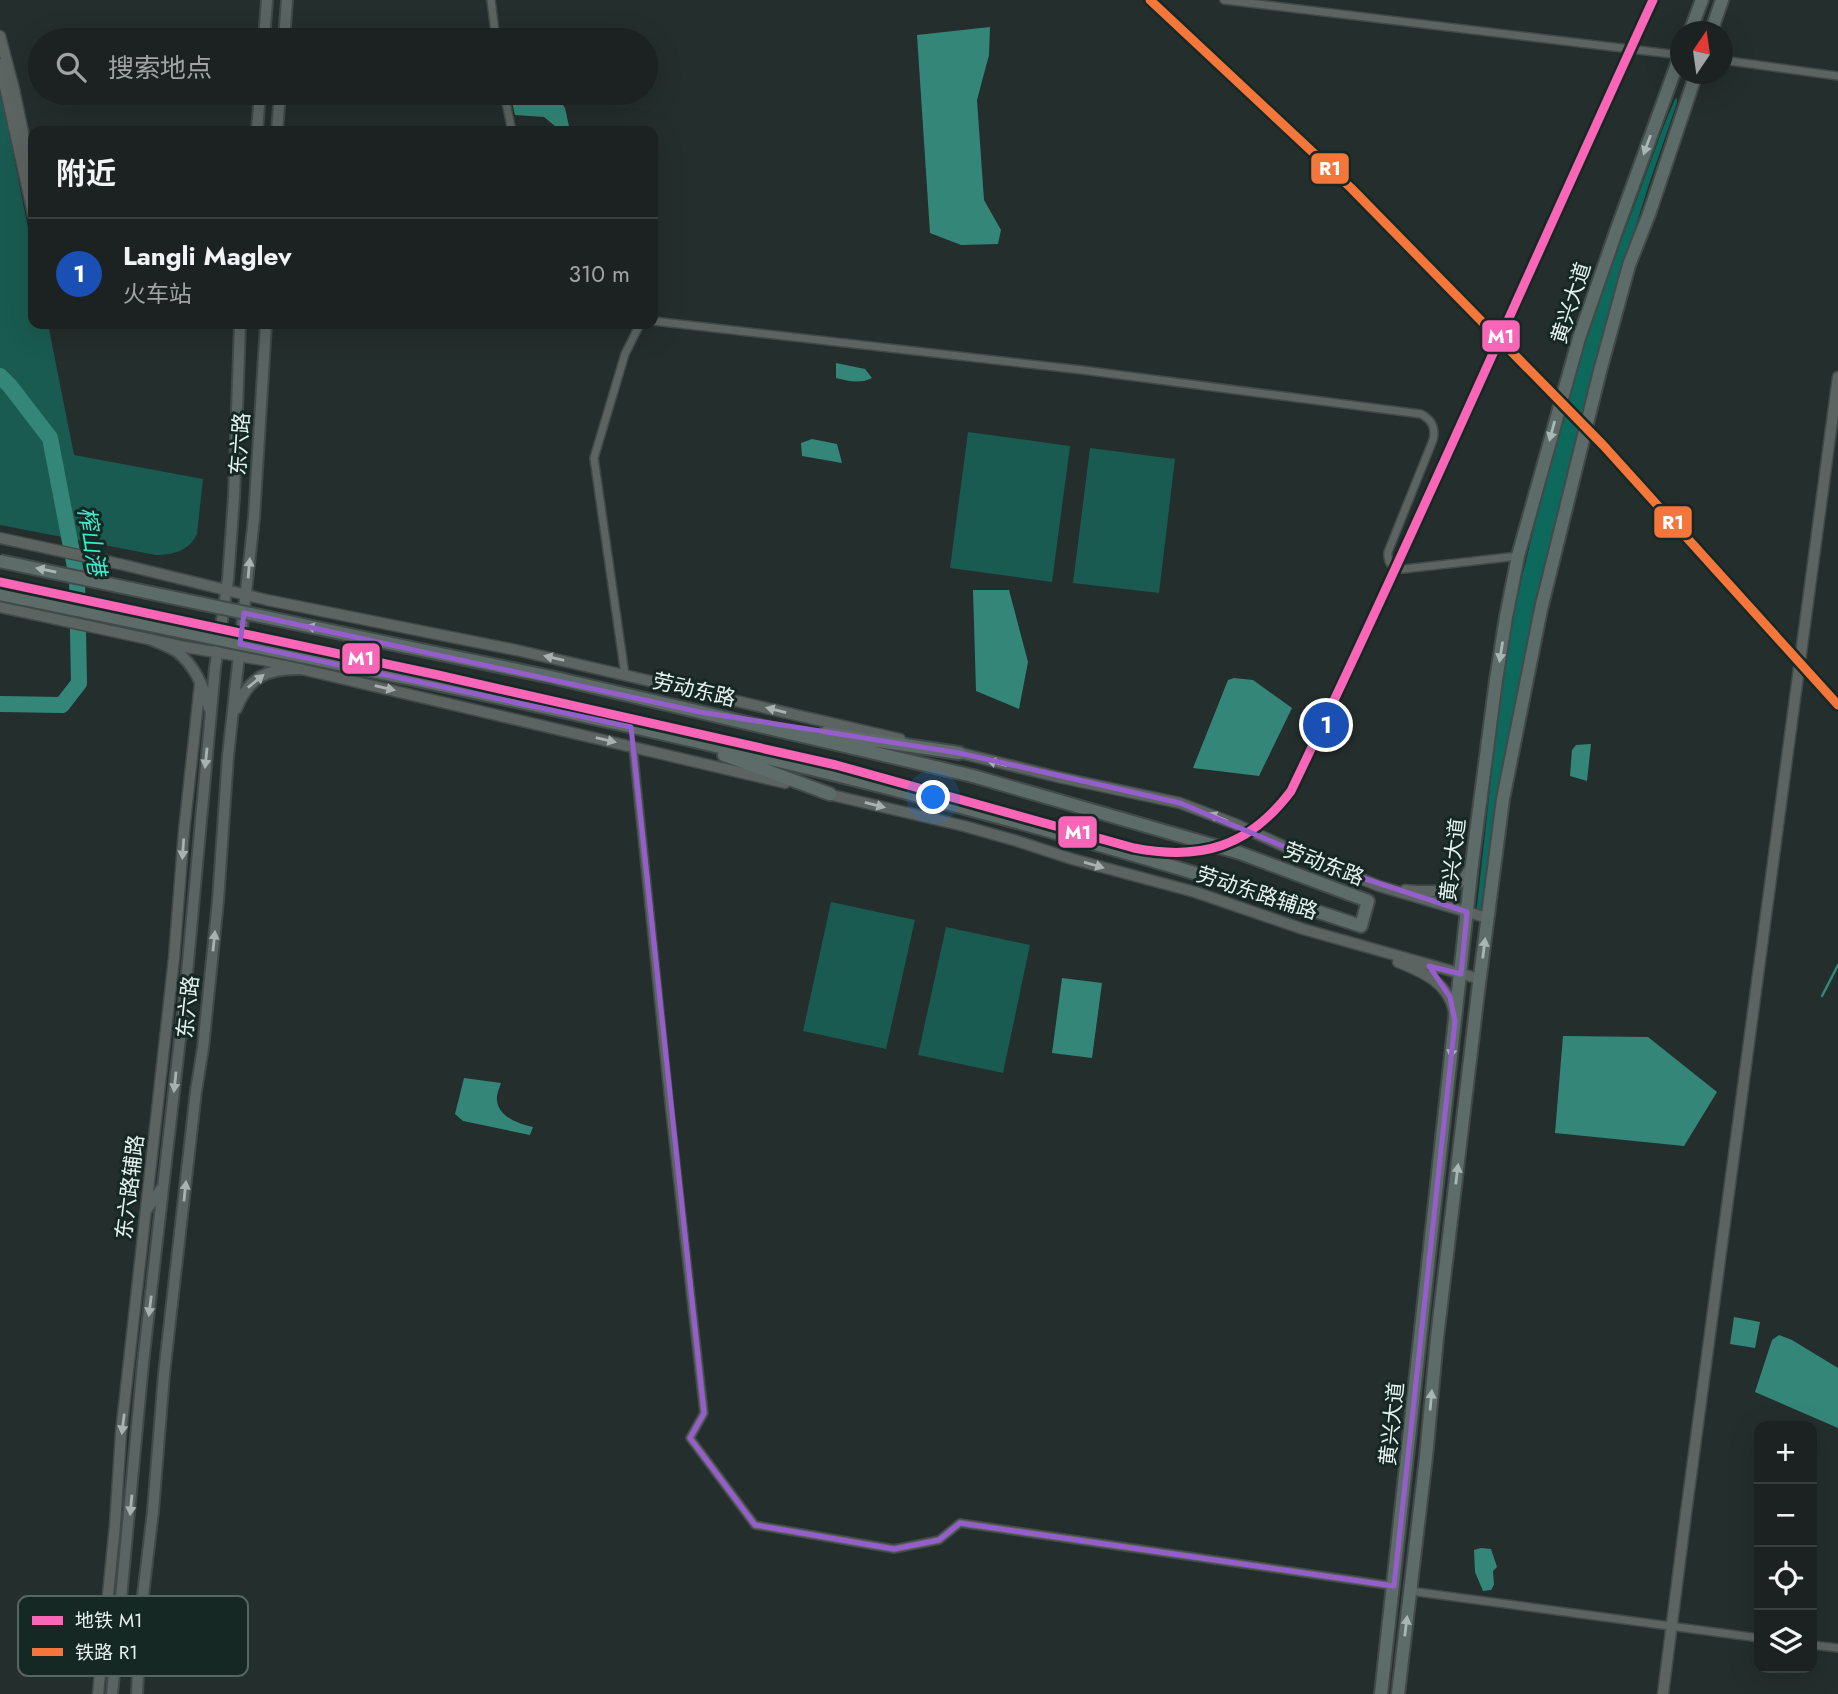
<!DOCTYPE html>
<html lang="zh">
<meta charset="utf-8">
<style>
body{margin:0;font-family:Jost,"Noto Sans SC",sans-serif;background:#242a2a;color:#f1f3f6}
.controls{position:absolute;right:21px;bottom:21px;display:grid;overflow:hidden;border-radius:14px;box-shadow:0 7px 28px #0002}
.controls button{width:63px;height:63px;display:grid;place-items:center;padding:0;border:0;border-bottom:2px solid #393f3f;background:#1b2221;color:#f1f3f6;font:35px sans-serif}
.compass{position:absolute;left:1670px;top:21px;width:63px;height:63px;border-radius:50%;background:#1b2221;box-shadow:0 7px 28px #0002;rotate:13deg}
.you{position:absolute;left:934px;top:798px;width:24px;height:24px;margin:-18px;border:5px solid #fff;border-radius:50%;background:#1a73e8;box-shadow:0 0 0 10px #1a73e833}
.badge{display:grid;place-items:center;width:46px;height:46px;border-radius:50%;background:#8bbbb9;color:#fff;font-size:23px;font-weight:700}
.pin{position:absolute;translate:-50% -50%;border:4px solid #fff;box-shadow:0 2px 7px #0006}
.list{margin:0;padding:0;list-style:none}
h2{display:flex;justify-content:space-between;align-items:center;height:91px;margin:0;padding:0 28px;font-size:30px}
h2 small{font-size:23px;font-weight:400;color:#a0a4a5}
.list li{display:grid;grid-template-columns:46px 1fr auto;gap:21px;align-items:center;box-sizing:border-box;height:112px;padding:0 28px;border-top:2px solid #393f3f}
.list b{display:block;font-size:26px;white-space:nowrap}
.list p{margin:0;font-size:23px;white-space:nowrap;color:#a0a4a5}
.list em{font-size:23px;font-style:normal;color:#a0a4a5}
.icon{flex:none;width:38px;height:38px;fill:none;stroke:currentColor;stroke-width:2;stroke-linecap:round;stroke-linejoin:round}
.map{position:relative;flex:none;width:1838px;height:1694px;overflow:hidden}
.search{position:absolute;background:#1b2221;box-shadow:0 7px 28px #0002;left:28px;top:28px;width:630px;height:77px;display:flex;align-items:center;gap:18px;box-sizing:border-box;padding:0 24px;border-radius:38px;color:#a0a4a5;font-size:26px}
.panel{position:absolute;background:#1b2221;box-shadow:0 7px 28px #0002;left:28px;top:126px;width:630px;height:203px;border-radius:14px}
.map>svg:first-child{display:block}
.green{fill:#195b50}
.forest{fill:#0c695c}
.water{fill:#348778}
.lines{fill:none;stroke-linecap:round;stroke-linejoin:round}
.stream{stroke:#348778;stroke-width:2.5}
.river{stroke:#348778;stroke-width:16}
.street-casing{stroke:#414a48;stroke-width:10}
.secondary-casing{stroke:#414a48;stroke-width:13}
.primary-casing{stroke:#414a48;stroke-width:14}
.highway-casing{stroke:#414a48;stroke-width:16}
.street{stroke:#5c6462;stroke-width:7}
.secondary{stroke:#5c6462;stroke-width:10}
.primary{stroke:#5a6563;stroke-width:10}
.highway{stroke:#5e6c69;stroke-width:12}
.rail-casing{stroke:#606665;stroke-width:5}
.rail{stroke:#162824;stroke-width:2.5;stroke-dasharray:8;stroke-linecap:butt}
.highway-bridge-casing{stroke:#414a48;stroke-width:16;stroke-linecap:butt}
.highway-bridge{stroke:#5e6c69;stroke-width:12}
.rail-1-casing{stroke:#162824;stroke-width:14}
.rail-1{stroke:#f5763a;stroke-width:9}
.metro-1-casing{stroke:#162824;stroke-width:14}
.metro-1{stroke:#fa66b7;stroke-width:9}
.oneway{fill:#a9b6b3}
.oneway2{fill:#a8b3b0}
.oneway3{fill:#a8b2b0}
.marked{fill:none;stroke:#965ecb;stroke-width:5;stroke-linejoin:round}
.labels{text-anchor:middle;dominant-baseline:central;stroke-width:6;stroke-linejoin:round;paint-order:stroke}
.street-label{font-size:21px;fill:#e7f2ef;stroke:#162824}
.water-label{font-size:23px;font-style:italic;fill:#3ee9ce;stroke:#162824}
.key{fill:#162824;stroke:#556561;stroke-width:2}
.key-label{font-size:19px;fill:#e7f2ef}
.line-badge{stroke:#162824;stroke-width:2.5}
.badge-label{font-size:19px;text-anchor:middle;font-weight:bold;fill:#fff}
</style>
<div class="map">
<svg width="1838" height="1694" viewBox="0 0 1838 1694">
<rect width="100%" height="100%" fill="#242e2c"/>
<!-- green -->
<path class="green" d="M 0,87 L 33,253 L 33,324 L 48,324 L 74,455 L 203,479 L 197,534 C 189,551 173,555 156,555 L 0,525 Z
M 968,432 L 1070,446 L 1052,582 L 950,568 Z
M 1090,448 L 1175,459 L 1159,593 L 1073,583 Z
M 831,902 L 915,920 L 886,1049 L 803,1031 Z
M 946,927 L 1030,945 L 1003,1073 L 918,1055 Z"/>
<!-- forest -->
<path class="forest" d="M 1677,98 L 1677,103 L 1649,184 L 1614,296 L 1533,610 L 1495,807 L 1480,915 L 1476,915 L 1499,706 L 1511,628 L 1522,577 L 1545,483 L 1590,325 L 1663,128 L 1675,99 Z"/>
<!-- water -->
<path class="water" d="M 990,27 L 989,55 L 977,100 L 984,200 L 1001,230 L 998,244 L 961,245 L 930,233 L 917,35 Z
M 510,93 L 555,93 L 565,108 L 570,131 L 561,131 L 544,117 L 515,115 Z
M 836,363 L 865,369 L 872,378 C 861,384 848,381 836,378 Z
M 812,439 L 837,444 L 842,463 L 802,456 L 801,443 Z
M 973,590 L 1009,590 L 1028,662 L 1019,709 L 976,691 Z
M 1234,678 L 1253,680 L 1292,708 L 1259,776 L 1193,768 L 1228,680 Z
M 1591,744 L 1587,781 L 1570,776 L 1572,750 L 1576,745 Z
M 1062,978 L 1102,983 L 1092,1058 L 1052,1053 Z
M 1563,1036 L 1648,1037 L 1717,1092 L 1684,1146 L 1555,1133 Z
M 464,1078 L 501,1083 C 499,1089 496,1095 497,1101 C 499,1117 519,1124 533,1127 L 530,1135 L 463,1121 L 455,1114 Z
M 1734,1317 L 1760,1322 L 1755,1348 L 1730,1344 Z
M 1779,1335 L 1792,1340 L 1838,1368 L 1838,1428 L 1755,1392 L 1772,1340 Z
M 1481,1548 L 1491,1549 L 1497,1567 L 1493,1571 L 1494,1585 L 1491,1590 L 1483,1591 L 1475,1572 L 1474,1550 Z"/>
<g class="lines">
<!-- stream -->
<path class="stream" d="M 1822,996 L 1838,965"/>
<!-- river -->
<path class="river" d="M 0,376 L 10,386 L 50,438 L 77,578 L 79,683 L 62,705 L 0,704"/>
<!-- street casing -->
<g class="street-casing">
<path id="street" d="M 491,0 L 496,40
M 1224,0 L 1680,55
M 1722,60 L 1838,76
M 504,93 L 512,131
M 653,321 L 1082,370 L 1421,414 C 1432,420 1436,428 1433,440 L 1388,552 C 1387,563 1393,570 1404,569 L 1518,556
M 625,675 L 594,458 L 625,354 L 640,324
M 633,747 L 670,1112 L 704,1413 L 690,1438 L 755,1525 L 894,1549 L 939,1540 L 960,1523 L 1394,1586
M 1410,1591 L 1759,1638
M 1812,1645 L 1838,1648"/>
</g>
<!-- secondary casing -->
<g class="secondary-casing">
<path id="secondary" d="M 0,36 L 14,89 L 33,181
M 0,64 L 33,214
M 0,538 L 124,565 L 267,600 L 516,650 L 900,739
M 0,607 L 185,647 L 263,660 L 785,783
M 952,751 L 1058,777 L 1180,803 L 1235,824 L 1303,855 L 1379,886 L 1488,918
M 823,793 L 964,826 L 1017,841 L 1072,859 L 1195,892 L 1303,929 L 1480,979
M 1405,890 C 1430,892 1459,895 1470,868
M 1398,962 C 1423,972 1449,983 1454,1012
M 98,1694 L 115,1525 L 121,1433 L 174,958 L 184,831 L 200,684
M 1663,1694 L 1686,1513 L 1838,377"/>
</g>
<!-- primary casing -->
<g class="primary-casing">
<path id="primary" d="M 264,40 L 267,0
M 284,40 L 287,0
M 257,131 L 260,93
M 277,131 L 280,93
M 150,639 C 159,643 168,646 176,651 C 193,663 205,688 209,708
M 236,709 C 249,677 267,668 301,669
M 147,1209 L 162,1188
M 104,1636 L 114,1663
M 112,1694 L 143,1363 L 185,995 L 215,668 L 228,579 L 234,497 L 240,324
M 137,1694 L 141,1612 L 153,1511 L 164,1374 L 196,1091 L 203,1048 L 218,901 L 228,756 L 254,518 L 266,324"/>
</g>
<!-- highway casing -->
<g class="highway-casing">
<path id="highway" d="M 1690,32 L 1702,0
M 1711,32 L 1722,0
M 402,677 C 725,744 1047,821 1361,926 L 1368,901 L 1240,853 L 973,776 L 551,677 L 407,647
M 825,733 L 959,753
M 724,755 L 830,794
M 1381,1694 L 1472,864 L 1496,680 L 1506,617 L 1518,556 L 1579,338 L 1617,229 L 1680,56
M 1398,1694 L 1426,1457 L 1437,1338 L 1478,992 L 1503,799 L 1541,609 L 1600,371 L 1629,265 L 1649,214 L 1696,74"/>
</g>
<!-- street -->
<use href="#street" class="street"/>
<!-- secondary -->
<use href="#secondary" class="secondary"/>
<!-- primary -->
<use href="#primary" class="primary"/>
<!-- highway -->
<use href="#highway" class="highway"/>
<!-- rail casing -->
<g class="rail-casing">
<path id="rail" d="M 1150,0 L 1351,188 L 1603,445 L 1838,705"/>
</g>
<!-- rail -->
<use href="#rail" class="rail"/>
<!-- highway-bridge casing -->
<g class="highway-bridge-casing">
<path id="highway-bridge" d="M 0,561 L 407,647
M 0,594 L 402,677"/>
</g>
<!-- highway-bridge -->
<use href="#highway-bridge" class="highway-bridge"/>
<!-- rail-1 casing -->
<g class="rail-1-casing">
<path id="rail-1" d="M 1150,0 L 1351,188 L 1603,445 L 1838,705"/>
</g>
<!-- rail-1 -->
<use href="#rail-1" class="rail-1"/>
<!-- metro-1 casing -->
<g class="metro-1-casing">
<path id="metro-1" d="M 0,582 L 438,675 L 836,765 L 1134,848 C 1201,861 1249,847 1291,791 C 1416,530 1532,264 1653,0"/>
</g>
<!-- metro-1 -->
<use href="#metro-1" class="metro-1"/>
</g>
<!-- one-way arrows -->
<defs><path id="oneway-solid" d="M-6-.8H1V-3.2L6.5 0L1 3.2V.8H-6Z" transform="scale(1.75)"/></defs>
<g class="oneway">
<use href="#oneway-solid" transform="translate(1647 145) rotate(110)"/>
<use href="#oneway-solid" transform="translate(1552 431) rotate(105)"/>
<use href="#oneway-solid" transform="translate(46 570) rotate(-168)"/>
<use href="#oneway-solid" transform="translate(316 628) rotate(-168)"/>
<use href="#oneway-solid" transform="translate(1501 652) rotate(99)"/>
<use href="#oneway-solid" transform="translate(1484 948) rotate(-83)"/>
<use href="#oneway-solid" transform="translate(1452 1048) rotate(97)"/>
<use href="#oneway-solid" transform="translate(1457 1174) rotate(-83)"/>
<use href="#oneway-solid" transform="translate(1431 1400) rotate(-85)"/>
<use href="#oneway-solid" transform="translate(1406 1626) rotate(-83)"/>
</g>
<g class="oneway2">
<use href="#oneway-solid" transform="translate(249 568) rotate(-85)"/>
<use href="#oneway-solid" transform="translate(256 681) rotate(-39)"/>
<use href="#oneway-solid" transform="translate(206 758) rotate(96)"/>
<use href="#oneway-solid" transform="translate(214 941) rotate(-84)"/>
<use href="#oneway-solid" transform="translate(175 1082) rotate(96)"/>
<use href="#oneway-solid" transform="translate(185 1191) rotate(-84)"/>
<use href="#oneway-solid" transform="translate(150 1306) rotate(97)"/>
<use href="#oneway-solid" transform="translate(131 1505) rotate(95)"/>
</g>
<g class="oneway3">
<use href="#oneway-solid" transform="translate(554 658) rotate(-167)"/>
<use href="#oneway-solid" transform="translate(385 688) rotate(13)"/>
<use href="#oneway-solid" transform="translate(776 710) rotate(-166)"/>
<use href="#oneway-solid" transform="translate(606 740) rotate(13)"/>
<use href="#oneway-solid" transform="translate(997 763) rotate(-165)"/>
<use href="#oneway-solid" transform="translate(875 805) rotate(14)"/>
<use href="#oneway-solid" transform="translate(1218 817) rotate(-158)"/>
<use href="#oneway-solid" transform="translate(183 849) rotate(94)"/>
<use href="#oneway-solid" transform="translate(1094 865) rotate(16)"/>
<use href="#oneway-solid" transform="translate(123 1424) rotate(97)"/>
</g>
<!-- marked area -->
<path class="marked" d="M 244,613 L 700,712 L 959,753 L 1180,803 L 1347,873 L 1467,912 L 1461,974 L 1429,966 L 1450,997 L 1455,1021 L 1394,1586 L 960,1523 L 939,1540 L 894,1549 L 755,1525 L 690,1438 L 704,1413 L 631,727 L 240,644 Z"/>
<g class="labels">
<!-- street labels -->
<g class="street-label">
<text transform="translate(1571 303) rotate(-72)">黄兴大道</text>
<text transform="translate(240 444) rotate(-86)">东六路</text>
<text transform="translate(694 690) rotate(13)">劳动东路</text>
<text transform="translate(1453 860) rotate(-83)">黄兴大道</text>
<text transform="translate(1324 864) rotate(21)">劳动东路</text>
<text transform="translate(1257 893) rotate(18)">劳动东路辅路</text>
<text transform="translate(188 1007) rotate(-84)">东六路</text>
<text transform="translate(130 1187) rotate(-83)">东六路辅路</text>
<text transform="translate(1392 1424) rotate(-84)">黄兴大道</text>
</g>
<!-- water labels -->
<g class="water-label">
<text transform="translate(92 541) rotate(80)">榨山港</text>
</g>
</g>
<!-- legend -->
<rect x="18" y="1596" width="230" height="80" rx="10" class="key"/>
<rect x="32" y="1616" width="31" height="9" fill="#fa66b7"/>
<rect x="32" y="1648" width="31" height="8" fill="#f5763a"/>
<g class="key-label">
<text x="75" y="1627">地铁 M1</text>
<text x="75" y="1659">铁路 R1</text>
</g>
<g class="line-badge">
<rect x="1310" y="152" width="40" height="33" rx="7" fill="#f5763a"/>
<rect x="1481" y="319" width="40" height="34" rx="7" fill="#fa66b7"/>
<rect x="1653" y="505" width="40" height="34" rx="7" fill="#f5763a"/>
<rect x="341" y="642" width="40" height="33" rx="7" fill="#fa66b7"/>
<rect x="1057" y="815" width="41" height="34" rx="7" fill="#fa66b7"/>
</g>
<g class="badge-label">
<text x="1330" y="175">R1</text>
<text x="1501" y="343">M1</text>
<text x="1673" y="529">R1</text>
<text x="361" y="665">M1</text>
<text x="1078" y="839">M1</text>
</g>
</svg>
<div class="controls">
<button>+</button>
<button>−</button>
<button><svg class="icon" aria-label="locate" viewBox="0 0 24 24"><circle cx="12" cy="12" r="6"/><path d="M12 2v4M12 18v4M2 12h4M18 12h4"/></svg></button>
<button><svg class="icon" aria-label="layers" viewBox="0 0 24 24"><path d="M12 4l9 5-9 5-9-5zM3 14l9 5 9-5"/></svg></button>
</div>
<svg class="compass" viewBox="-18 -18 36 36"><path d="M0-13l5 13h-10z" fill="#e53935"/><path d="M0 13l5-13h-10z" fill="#a0a4a5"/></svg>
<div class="you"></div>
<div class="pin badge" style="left:1326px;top:725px;background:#1a4fb4">1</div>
<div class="search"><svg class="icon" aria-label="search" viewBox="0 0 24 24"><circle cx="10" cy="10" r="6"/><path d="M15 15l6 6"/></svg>搜索地点</div>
<section class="panel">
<h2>附近<small></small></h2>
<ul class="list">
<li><span class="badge" style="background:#1a4fb4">1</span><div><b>Langli Maglev</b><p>火车站</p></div><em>310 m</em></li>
</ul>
</section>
</div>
